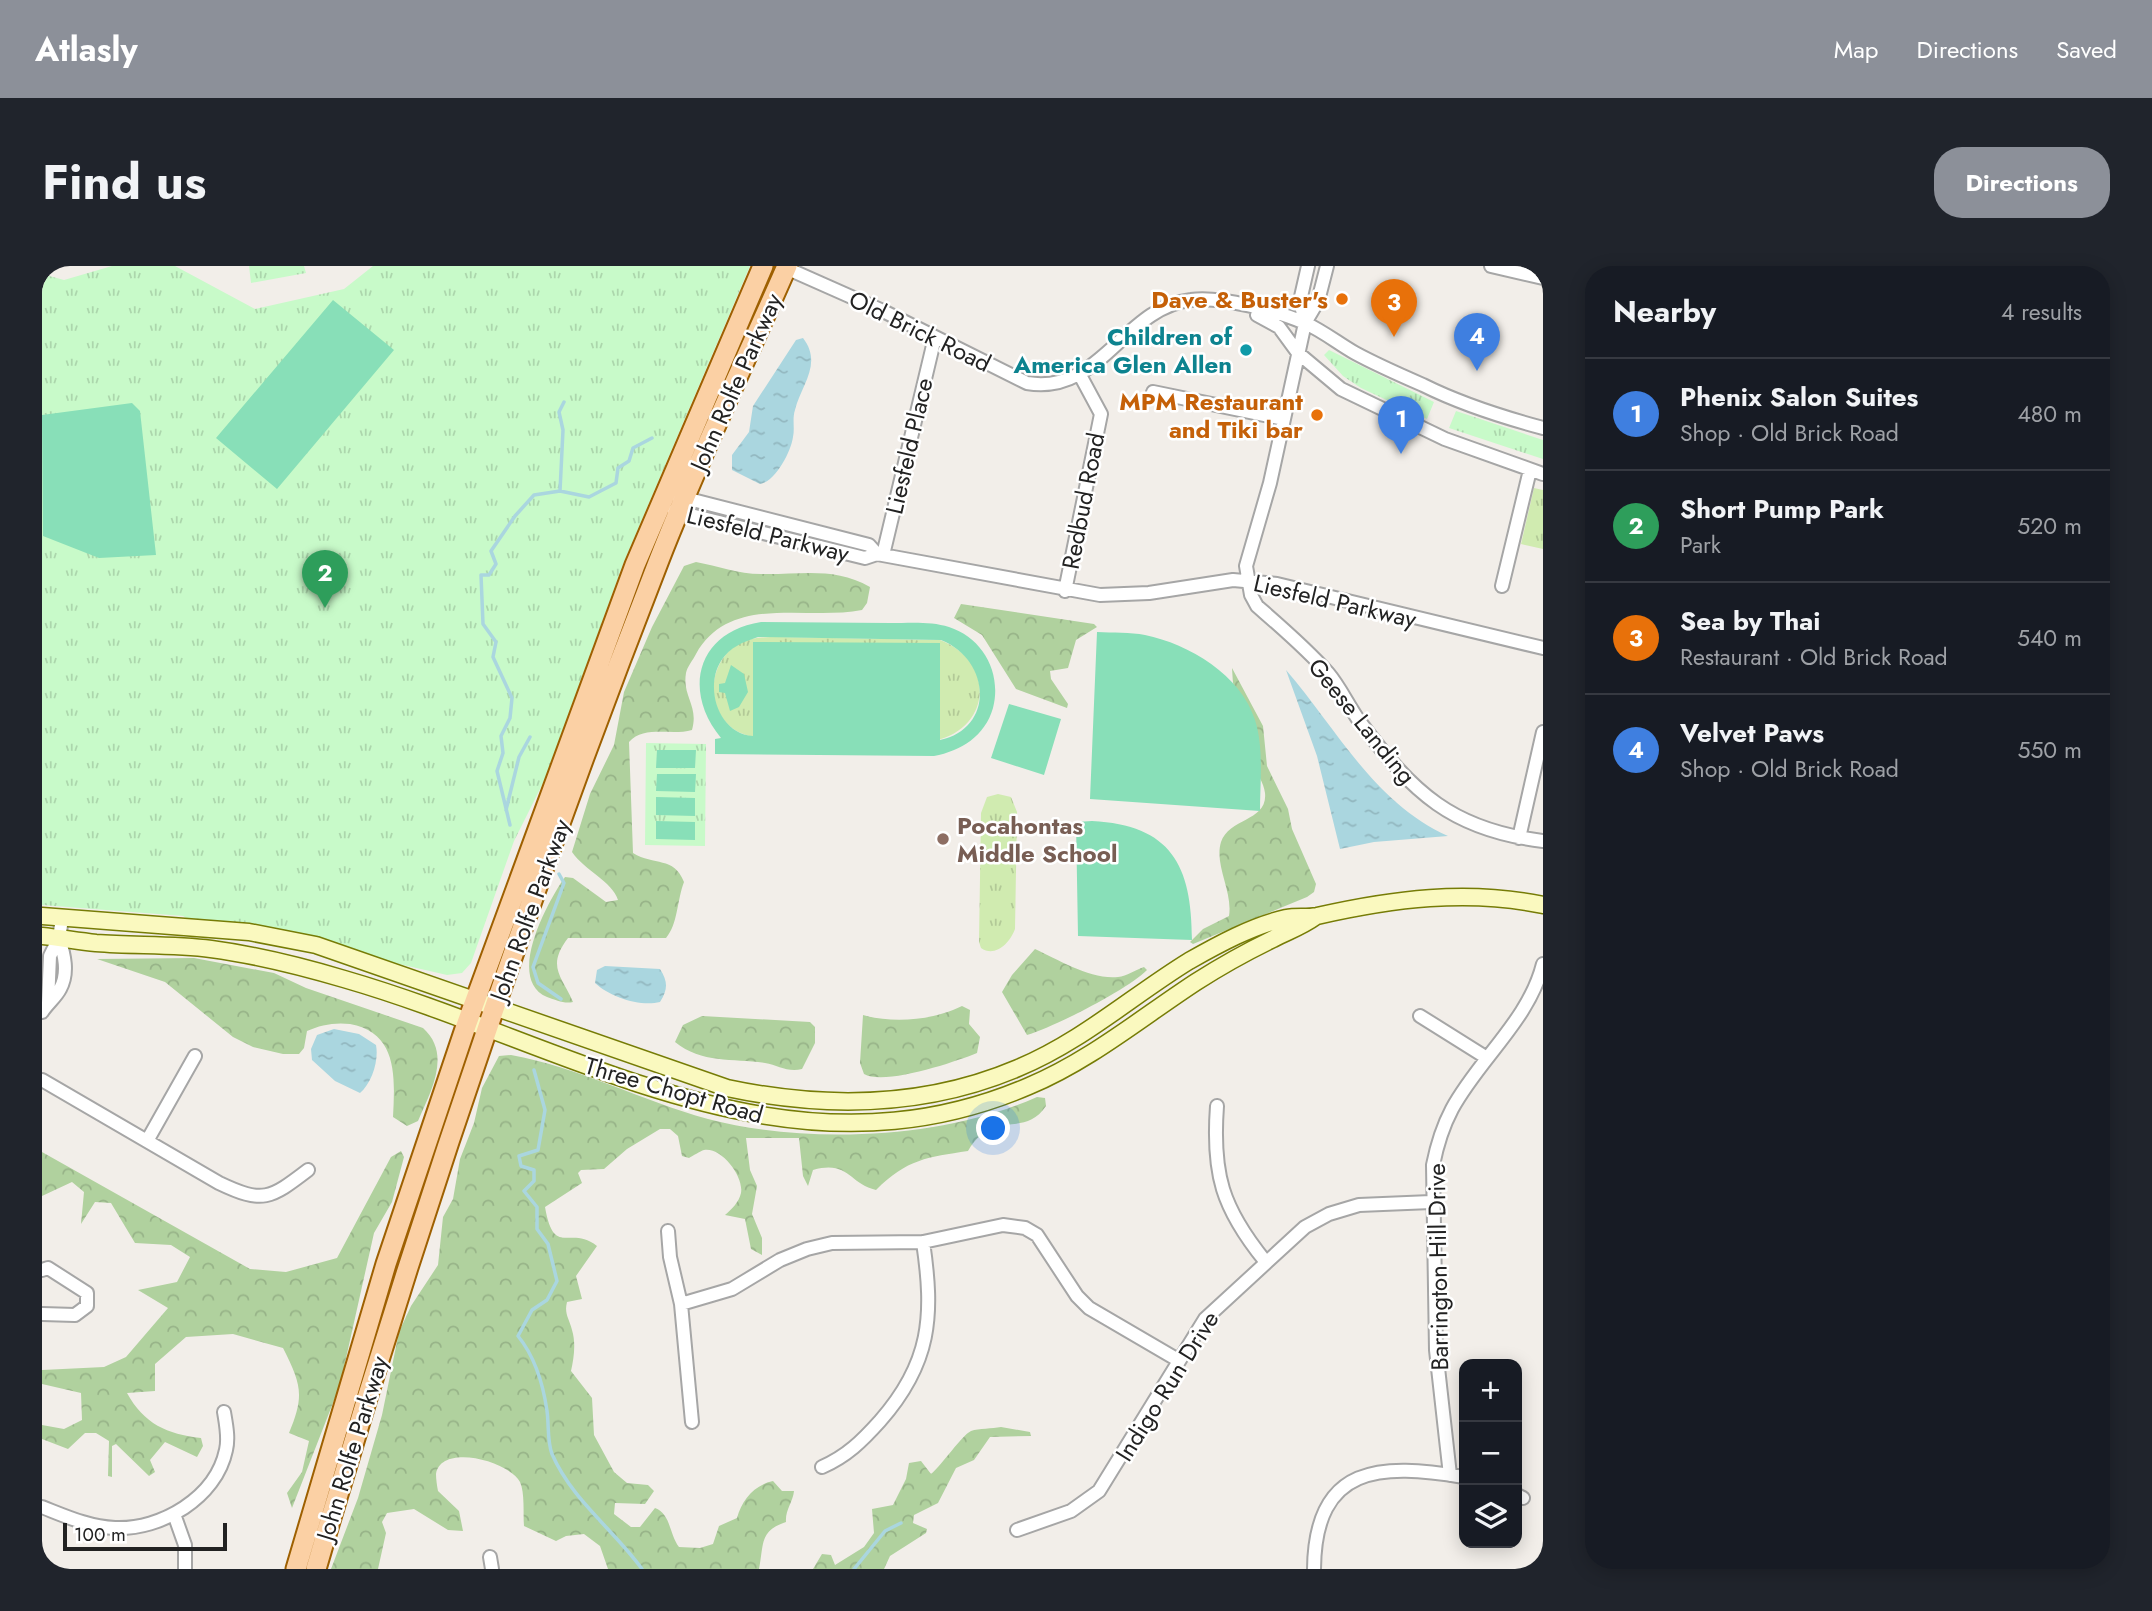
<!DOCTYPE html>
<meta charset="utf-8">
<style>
body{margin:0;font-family:Jost,sans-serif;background:#20242c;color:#f1f3f6}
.controls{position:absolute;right:21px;bottom:21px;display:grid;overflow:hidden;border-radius:14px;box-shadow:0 4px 18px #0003}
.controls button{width:63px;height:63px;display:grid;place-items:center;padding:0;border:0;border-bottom:2px solid #363941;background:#171b24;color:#f1f3f6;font:35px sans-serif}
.scale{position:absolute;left:21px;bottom:18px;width:164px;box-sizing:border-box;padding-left:7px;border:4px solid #222;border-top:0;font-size:19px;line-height:24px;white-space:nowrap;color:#222;-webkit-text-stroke:5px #fff;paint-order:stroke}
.you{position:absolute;left:952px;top:863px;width:24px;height:24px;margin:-18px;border:5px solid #fff;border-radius:50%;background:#1a73e8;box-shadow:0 0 0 10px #1a73e833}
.badge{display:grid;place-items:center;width:46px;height:46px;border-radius:50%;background:#8c9099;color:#fff;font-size:23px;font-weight:700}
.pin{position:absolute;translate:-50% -58px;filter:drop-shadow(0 2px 4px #0008)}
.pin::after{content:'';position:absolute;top:37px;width:24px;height:21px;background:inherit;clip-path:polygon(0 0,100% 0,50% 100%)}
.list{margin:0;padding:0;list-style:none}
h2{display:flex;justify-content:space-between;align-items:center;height:91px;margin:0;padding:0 28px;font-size:30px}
h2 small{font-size:23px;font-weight:400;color:#9ea1a6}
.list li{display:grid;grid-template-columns:46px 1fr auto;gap:21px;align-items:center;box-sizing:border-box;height:112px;padding:0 28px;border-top:2px solid #363941}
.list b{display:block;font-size:26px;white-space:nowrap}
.list p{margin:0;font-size:23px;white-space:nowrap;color:#9ea1a6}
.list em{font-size:23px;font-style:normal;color:#9ea1a6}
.icon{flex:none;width:38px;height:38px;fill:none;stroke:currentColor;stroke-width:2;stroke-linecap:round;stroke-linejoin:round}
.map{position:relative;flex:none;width:1501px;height:1303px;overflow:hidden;border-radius:28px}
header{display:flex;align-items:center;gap:42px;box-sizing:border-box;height:98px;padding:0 35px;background:#8c9099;color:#fff}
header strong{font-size:33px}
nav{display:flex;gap:38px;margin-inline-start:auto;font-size:24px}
.intro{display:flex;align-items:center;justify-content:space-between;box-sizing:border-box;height:168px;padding:0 42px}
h1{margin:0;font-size:49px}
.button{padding:18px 32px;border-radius:28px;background:#8c9099;color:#fff;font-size:24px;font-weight:700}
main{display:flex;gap:42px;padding:0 42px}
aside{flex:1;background:#171b24;border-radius:28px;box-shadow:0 4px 18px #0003}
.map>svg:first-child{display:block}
.grass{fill:url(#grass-tufts)}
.forest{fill:url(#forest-crowns)}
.park{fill:url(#park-tufts)}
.pitch{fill:#88dfb8;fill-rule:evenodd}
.water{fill:url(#water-ripples)}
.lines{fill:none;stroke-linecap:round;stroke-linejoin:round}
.stream{stroke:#aad6df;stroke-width:3.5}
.street-casing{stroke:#a6a6a6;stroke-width:16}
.secondary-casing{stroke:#767c06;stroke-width:19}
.primary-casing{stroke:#9e6001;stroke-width:23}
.street{stroke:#fff;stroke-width:12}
.secondary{stroke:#faf9bf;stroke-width:16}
.primary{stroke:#fbd0a4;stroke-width:19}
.food-dot{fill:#e8710a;stroke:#fff;stroke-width:2.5}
.culture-dot{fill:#0f9aa8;stroke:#fff;stroke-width:2.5}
.education-dot{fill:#8d6e63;stroke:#fff;stroke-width:2.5}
.labels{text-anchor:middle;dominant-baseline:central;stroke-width:5;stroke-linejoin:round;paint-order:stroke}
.food-label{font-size:24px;font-weight:bold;fill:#c56008;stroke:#fff;text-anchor:end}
.street-label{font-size:24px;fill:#222;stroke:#fff}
.culture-label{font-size:24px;font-weight:bold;fill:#0d838f;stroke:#fff;text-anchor:end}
.education-label{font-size:24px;font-weight:bold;fill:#785e54;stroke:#fff;text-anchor:start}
</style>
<header>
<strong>Atlasly</strong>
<nav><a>Map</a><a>Directions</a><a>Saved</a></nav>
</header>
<div class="intro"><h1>Find us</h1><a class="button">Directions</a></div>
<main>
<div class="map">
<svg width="1501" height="1303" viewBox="0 0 1501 1303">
<defs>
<pattern id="grass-tufts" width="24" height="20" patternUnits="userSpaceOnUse" patternTransform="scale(1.75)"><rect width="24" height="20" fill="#d0ebb0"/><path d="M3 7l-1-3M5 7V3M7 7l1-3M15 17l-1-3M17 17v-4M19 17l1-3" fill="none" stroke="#b2c997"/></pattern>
<pattern id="forest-crowns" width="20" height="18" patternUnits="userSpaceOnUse" patternTransform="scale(1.75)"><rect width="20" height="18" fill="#b0d19e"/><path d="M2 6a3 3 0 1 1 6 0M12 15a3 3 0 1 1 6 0" fill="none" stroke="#97b388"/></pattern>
<pattern id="park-tufts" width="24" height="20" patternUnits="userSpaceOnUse" patternTransform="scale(1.75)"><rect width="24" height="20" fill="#c8fac9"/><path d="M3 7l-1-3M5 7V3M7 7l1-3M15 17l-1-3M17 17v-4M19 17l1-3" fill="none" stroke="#acd6ac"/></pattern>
<pattern id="water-ripples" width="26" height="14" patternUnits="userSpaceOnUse" patternTransform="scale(1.75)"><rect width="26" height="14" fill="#aad6df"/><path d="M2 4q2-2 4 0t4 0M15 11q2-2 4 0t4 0" fill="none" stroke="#92b7bf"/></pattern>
</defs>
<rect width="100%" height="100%" fill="#f2eee9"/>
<!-- grass -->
<path class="grass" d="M 1492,222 L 1501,224 L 1501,283 L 1479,278 Z
M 736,371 L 898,374 C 953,395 951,462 892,475 L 722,473 C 710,471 700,469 690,462 C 662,440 667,394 698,377 C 710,371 724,371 736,371 Z
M 956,528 L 969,531 L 975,546 L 973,663 C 968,677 953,692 939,682 L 937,676 L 939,547 L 945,531 Z"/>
<!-- forest -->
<path class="forest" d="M 654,296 C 676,300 696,308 719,308 C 757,309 792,300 828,321 L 825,337 L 820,344 C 764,355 688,327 654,388 C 651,394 645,401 644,407 C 640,431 657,439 650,464 C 630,470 602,459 587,476 L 591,587 C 612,600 632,590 642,616 C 635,634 636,658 624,672 L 526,672 C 504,701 520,710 531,736 C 522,738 514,734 505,731 C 463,713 506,635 523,611 L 531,612 L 564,636 L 576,634 C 570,615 543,605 530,586 L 548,528 L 572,479 L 582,426 L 610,361 L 642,300 Z
M 919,338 L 1052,358 L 1055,361 L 1034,374 L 1026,402 L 1008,405 L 1009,413 L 1026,438 L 1025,442 L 974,423 L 940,369 L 912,352 Z
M 1190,402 L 1221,460 L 1225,500 L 1246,543 L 1250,563 L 1274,618 L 1272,626 L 1265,631 L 1151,678 L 1148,676 L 1161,663 L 1187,650 C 1191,625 1172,599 1179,576 C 1187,552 1226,555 1223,527 C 1222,517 1214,506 1211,497 C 1200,467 1191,433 1190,402 Z
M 993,683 C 1017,694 1049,714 1076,711 C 1085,710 1093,704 1102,701 L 1105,704 C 1085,724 1012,761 985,769 L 960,726 L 970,709 Z
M 152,692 L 232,707 L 264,722 L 381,762 C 410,788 389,825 376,855 L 365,860 L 351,851 C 353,811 356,767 308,758 C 293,756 278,759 265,765 L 262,782 L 257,788 L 241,788 L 211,781 L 191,771 L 123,716 L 55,693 Z
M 920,740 L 928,744 L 927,758 L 938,771 L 935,787 C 913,796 842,820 822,808 L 818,797 L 821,749 C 852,758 892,754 920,740 Z
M 660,750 L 768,756 L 773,761 L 773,777 L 760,803 C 746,807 736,799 723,797 C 691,792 660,798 633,776 L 641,759 Z
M 469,789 C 536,801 600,835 666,853 C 766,879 901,873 995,831 L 1003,832 L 1004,840 C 982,873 951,842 926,885 C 886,891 865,893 834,924 C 807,918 807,894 771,904 L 766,920 L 761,910 L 757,872 L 704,872 L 708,904 L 715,920 L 710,948 L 720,972 L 720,989 L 709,983 L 703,953 L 683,949 C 690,943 697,936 699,927 C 702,911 680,881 662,884 C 658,885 651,890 647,892 L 640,890 L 636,870 L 628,863 L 618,863 L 585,883 L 562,903 L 539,904 L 536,907 L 540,917 L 503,941 C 512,993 528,958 555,980 L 534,1010 L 540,1033 L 525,1036 C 522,1048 527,1052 530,1064 C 534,1077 532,1092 529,1105 L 550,1132 L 552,1169 L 572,1206 L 585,1217 L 606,1219 L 612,1225 L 603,1238 L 573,1237 L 572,1248 L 589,1261 L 598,1261 L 613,1242 C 629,1248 627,1268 637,1281 L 658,1282 L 671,1278 L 677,1260 L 695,1252 C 700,1234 712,1219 731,1215 L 740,1225 L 752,1225 C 751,1236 743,1244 744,1256 C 717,1265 722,1278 717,1303 L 566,1303 L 558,1280 L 542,1268 L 524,1270 L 514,1275 L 482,1260 C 481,1248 483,1227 478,1216 C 467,1195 399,1177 394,1208 C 394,1213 395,1220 396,1225 L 417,1245 L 421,1265 L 406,1264 L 372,1243 L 345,1247 L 340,1256 L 344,1267 L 336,1303 L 289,1303 L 316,1232 L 340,1149 L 357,1066 L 369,1040 L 396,999 L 401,951 L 411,933 L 418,893 L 432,857 L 440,822 L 457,790 Z
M 359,885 L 362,891 L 350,936 L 332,967 L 298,1119 L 250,1242 L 245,1227 L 260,1206 L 267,1175 L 247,1167 C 263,1129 259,1118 241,1082 L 191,1068 L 144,1071 L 113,1098 L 113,1125 L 85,1127 C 102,1158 125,1168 159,1172 L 161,1180 L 155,1191 L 123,1176 L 108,1194 L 113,1206 L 107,1210 L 74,1178 L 70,1180 L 70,1211 L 66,1210 L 67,1175 L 54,1167 L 43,1167 L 26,1183 L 0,1173 L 0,1159 L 22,1163 L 40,1154 L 39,1127 L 0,1118 L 0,1104 L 62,1101 L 84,1091 L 126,1042 L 96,1024 L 135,1016 L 148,991 L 129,979 L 93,977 L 69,937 L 53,936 L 39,958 L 42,926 L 30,916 L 0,930 L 0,886 L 208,1003 L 244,1006 L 295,992 L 349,891 Z
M 959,1161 L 988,1166 L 989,1170 L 948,1171 L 932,1194 L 914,1202 L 896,1237 L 872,1249 L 871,1257 L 885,1263 L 884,1267 L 848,1290 L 842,1303 L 771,1303 L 780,1288 L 789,1289 L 793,1299 L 822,1281 L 832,1267 L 830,1243 L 851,1239 L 864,1213 L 867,1197 L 879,1195 L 889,1208 C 901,1198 919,1170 929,1165 C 937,1162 950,1163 959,1161 Z"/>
<!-- park -->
<path class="park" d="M 70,0 L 133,0 L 213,43 L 302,23 L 331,0 L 708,0 L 581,298 L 503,513 L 472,575 L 429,697 L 420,707 L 405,709 L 274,679 L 158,661 L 141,650 L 0,639 L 0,8 L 22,14 Z
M 207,0 L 262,0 L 264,7 L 209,17 Z
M 1287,84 L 1392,136 L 1385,153 L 1319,122 L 1301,110 L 1282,89 Z
M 1414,145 L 1501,174 L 1501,193 L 1407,162 Z
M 604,477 L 664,478 L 663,580 L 603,579 Z"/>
<!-- pitch -->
<path class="pitch" d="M 291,34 L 352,84 L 235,223 L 174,172 Z
M 90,137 L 98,145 L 114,289 L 57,292 L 1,270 L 0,149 Z
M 719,356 C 762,356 805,357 848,357 C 867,357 889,355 907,361 C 941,372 960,407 951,442 C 943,470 919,485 892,490 L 673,488 L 673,473 L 679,472 C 640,425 655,366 719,356 ZM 716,371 L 899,374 C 949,394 953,462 898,474 L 898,377 L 711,376 L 711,470 C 677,468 662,422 679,395 C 688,381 701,376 716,371 Z
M 1055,366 C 1071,367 1088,366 1103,369 C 1147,378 1199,409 1213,454 C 1222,482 1218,516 1218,545 L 1048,533 Z
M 689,399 L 702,408 L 706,426 L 697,441 L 688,445 L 683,427 L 677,426 L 677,418 L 683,417 Z
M 967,438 L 1019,453 L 1002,509 L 949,492 Z
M 615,484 L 654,484 L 653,502 L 614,502 Z
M 615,508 L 654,508 L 653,526 L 614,525 Z
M 614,531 L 653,532 L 653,550 L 614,549 Z
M 614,555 L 653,556 L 653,574 L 614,573 Z
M 1050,555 C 1129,559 1150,599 1150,674 L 1036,670 L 1034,556 Z"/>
<!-- water -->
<path class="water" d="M 761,72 C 781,98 759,119 753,144 C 750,153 753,162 751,171 C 749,186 733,216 718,218 L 690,204 L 690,189 L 707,166 L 711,140 L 754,74 Z
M 1244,404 C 1296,464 1331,536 1406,570 L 1332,576 L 1298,583 L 1275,490 Z
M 563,700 L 618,703 C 626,716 626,723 618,736 C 598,741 568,731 553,717 L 555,704 Z
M 292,763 L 317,768 L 334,779 C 337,794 330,817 318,827 L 293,815 L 270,794 L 269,783 L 275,769 Z"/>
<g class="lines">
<!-- stream -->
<path class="stream" d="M 518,225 L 521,164 L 517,146 L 522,136
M 464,544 L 477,491 L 488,471
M 468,559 L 455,505 L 461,487 L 459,470 L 468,452 L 470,432 L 451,391 L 454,376 L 441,358 L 439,309 L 447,309 L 454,298 L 449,285 L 473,250 L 492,229 L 518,225 L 547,231 L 574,217 L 576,202 L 587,195 L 591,182 L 610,172
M 517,608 L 522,617 L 491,701 L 496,717 L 519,733
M 492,804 L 503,844 L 496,884 L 477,890 L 479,900 L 492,904 L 492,915 L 482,925 L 495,941 L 495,963 L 506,978 L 515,1015 L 505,1034 L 490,1044 L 476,1070 C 493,1091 501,1117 505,1145 C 507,1158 505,1175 510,1188 C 530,1234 571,1263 600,1303
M 812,1303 L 843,1265 L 859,1257"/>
<!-- street casing -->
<g class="street-casing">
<path id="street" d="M 1285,0 L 1276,35 L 1263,57 L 1228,217 L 1204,300 L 1209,329 L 1215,340 C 1239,361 1265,383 1286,407 C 1298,421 1307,441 1318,456 C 1371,527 1410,564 1501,575
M 1449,0 L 1501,12
M 744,2 L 841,45 L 985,117 C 1058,130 1082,41 1149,34 C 1179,30 1235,45 1263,57 C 1281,65 1297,78 1313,87 C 1335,99 1358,109 1381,119 C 1419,138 1460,151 1501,162
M 1215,49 L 1237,61 L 1256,87 L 1299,123 L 1403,173 L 1501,208
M 1263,57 L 1258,35 L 1266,0
M 1111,126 L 1242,153
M 635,230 L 827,279 L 835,288
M 632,245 L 823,292 L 835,288 L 1058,329 L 1107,327 L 1191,314 L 1235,318 L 1501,382
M 841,289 L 893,71
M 1460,320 L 1488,204
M 1023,325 L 1059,148 L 1038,109
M 1477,572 L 1501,466
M 6,737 L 8,690 L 17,672 L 20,653
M 0,746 C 5,738 14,731 18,723 C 27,707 22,688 17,672
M 1378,750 L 1445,792
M 0,814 L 177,917 C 221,938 228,933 266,904
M 1175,840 C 1170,908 1180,942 1223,995
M 105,875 L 153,790
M 626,965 L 628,991 L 639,1038 L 650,1156
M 0,1004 L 6,1002 L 45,1027 L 45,1040 L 33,1049 L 0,1048
M 639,1038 L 690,1023 L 738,994 L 765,983 L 790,977 L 881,976 L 961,959 L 983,962 L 995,969 L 1035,1030 L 1047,1042 L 1136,1094
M 780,1201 C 805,1190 820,1175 838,1155 C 889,1097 892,1050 881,976
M 1408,1209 L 1394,1084 L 1391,899 C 1395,879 1401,860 1410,843 C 1437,793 1487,754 1501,698
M 1475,1229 L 1481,1232
M 0,1241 C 23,1250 47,1261 73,1262 C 119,1264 174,1232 184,1184 C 187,1172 184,1158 182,1146
M 132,1248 L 143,1279 L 143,1303
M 975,1264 L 1029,1245 L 1057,1225 L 1163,1053 L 1263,961 L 1287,948 L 1317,939 L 1389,936
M 448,1291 L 450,1303
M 1272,1303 C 1273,1198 1339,1197 1422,1211"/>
</g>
<!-- secondary casing -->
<g class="secondary-casing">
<path id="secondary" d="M 0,650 L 207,666 L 274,679 L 685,822 C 784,843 882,842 976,802 C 1039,776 1090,730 1147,695 C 1177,678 1210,660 1244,652 C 1254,650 1265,652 1275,650 C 1350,633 1425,623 1501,639
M 0,670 C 18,672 36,675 54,677 C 92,680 131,678 169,683 C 214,689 258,700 302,713 C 531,779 743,925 987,820 C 1047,795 1099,752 1154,716 C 1179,700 1204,686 1231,673 C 1246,665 1259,661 1273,651"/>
</g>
<!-- primary casing -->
<g class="primary-casing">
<path id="primary" d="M 254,1303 L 344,998 L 425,757 L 593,299 L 721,0
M 274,1303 C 373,962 488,625 617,294 C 656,194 702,98 745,0"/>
</g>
<!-- street -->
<use href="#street" class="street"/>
<!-- secondary -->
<use href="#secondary" class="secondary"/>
<!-- primary -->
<use href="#primary" class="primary"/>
</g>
<!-- markers -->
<g class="food-dot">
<circle cx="1300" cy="33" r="7"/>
<circle cx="1275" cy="149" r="7"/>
</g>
<circle class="culture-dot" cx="1204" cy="84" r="7"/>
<circle class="education-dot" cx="901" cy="573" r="7"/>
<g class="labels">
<!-- food labels -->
<g class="food-label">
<text x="1286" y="33">Dave &amp; Buster's</text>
<text x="1261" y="135">MPM Restaurant<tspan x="1261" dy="28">and Tiki bar</tspan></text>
</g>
<!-- street labels -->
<g class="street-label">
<text transform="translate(878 65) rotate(26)">Old Brick Road</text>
<text transform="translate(694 116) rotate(-66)">John Rolfe Parkway</text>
<text transform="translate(867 180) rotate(-77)">Liesfeld Place</text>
<text transform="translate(1041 235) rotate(-79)">Redbud Road</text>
<text transform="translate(726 268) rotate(14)">Liesfeld Parkway</text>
<text transform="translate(1293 335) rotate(13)">Liesfeld Parkway</text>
<text transform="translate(1320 455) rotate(51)">Geese Landing</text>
<text transform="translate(488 644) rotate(-70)">John Rolfe Parkway</text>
<text transform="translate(632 824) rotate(16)">Three Chopt Road</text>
<text transform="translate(1396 1001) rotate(-91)">Barrington Hill Drive</text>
<text transform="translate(1125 1120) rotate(-58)">Indigo Run Drive</text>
<text transform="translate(310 1182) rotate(-73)">John Rolfe Parkway</text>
</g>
<!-- culture labels -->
<g class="culture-label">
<text x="1190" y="70">Children of<tspan x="1190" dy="28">America Glen Allen</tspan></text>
</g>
<!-- education labels -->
<g class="education-label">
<text x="915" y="559">Pocahontas<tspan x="915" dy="28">Middle School</tspan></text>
</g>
</g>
</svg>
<div class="controls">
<button>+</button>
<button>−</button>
<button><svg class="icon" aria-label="layers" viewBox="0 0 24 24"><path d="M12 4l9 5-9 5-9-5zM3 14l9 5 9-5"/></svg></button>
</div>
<div class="scale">100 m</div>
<div class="you"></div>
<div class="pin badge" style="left:1359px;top:188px;background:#3f7fe0">1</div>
<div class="pin badge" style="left:283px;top:342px;background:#2e9e5b">2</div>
<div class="pin badge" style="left:1352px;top:71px;background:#e8710a">3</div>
<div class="pin badge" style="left:1435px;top:105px;background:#3f7fe0">4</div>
</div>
<aside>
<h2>Nearby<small>4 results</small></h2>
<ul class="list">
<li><span class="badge" style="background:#3f7fe0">1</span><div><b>Phenix Salon Suites</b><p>Shop · Old Brick Road</p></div><em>480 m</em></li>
<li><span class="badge" style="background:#2e9e5b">2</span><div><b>Short Pump Park</b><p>Park</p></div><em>520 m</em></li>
<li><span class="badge" style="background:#e8710a">3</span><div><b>Sea by Thai</b><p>Restaurant · Old Brick Road</p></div><em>540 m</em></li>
<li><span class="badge" style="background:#3f7fe0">4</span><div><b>Velvet Paws</b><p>Shop · Old Brick Road</p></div><em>550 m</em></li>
</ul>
</aside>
</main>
